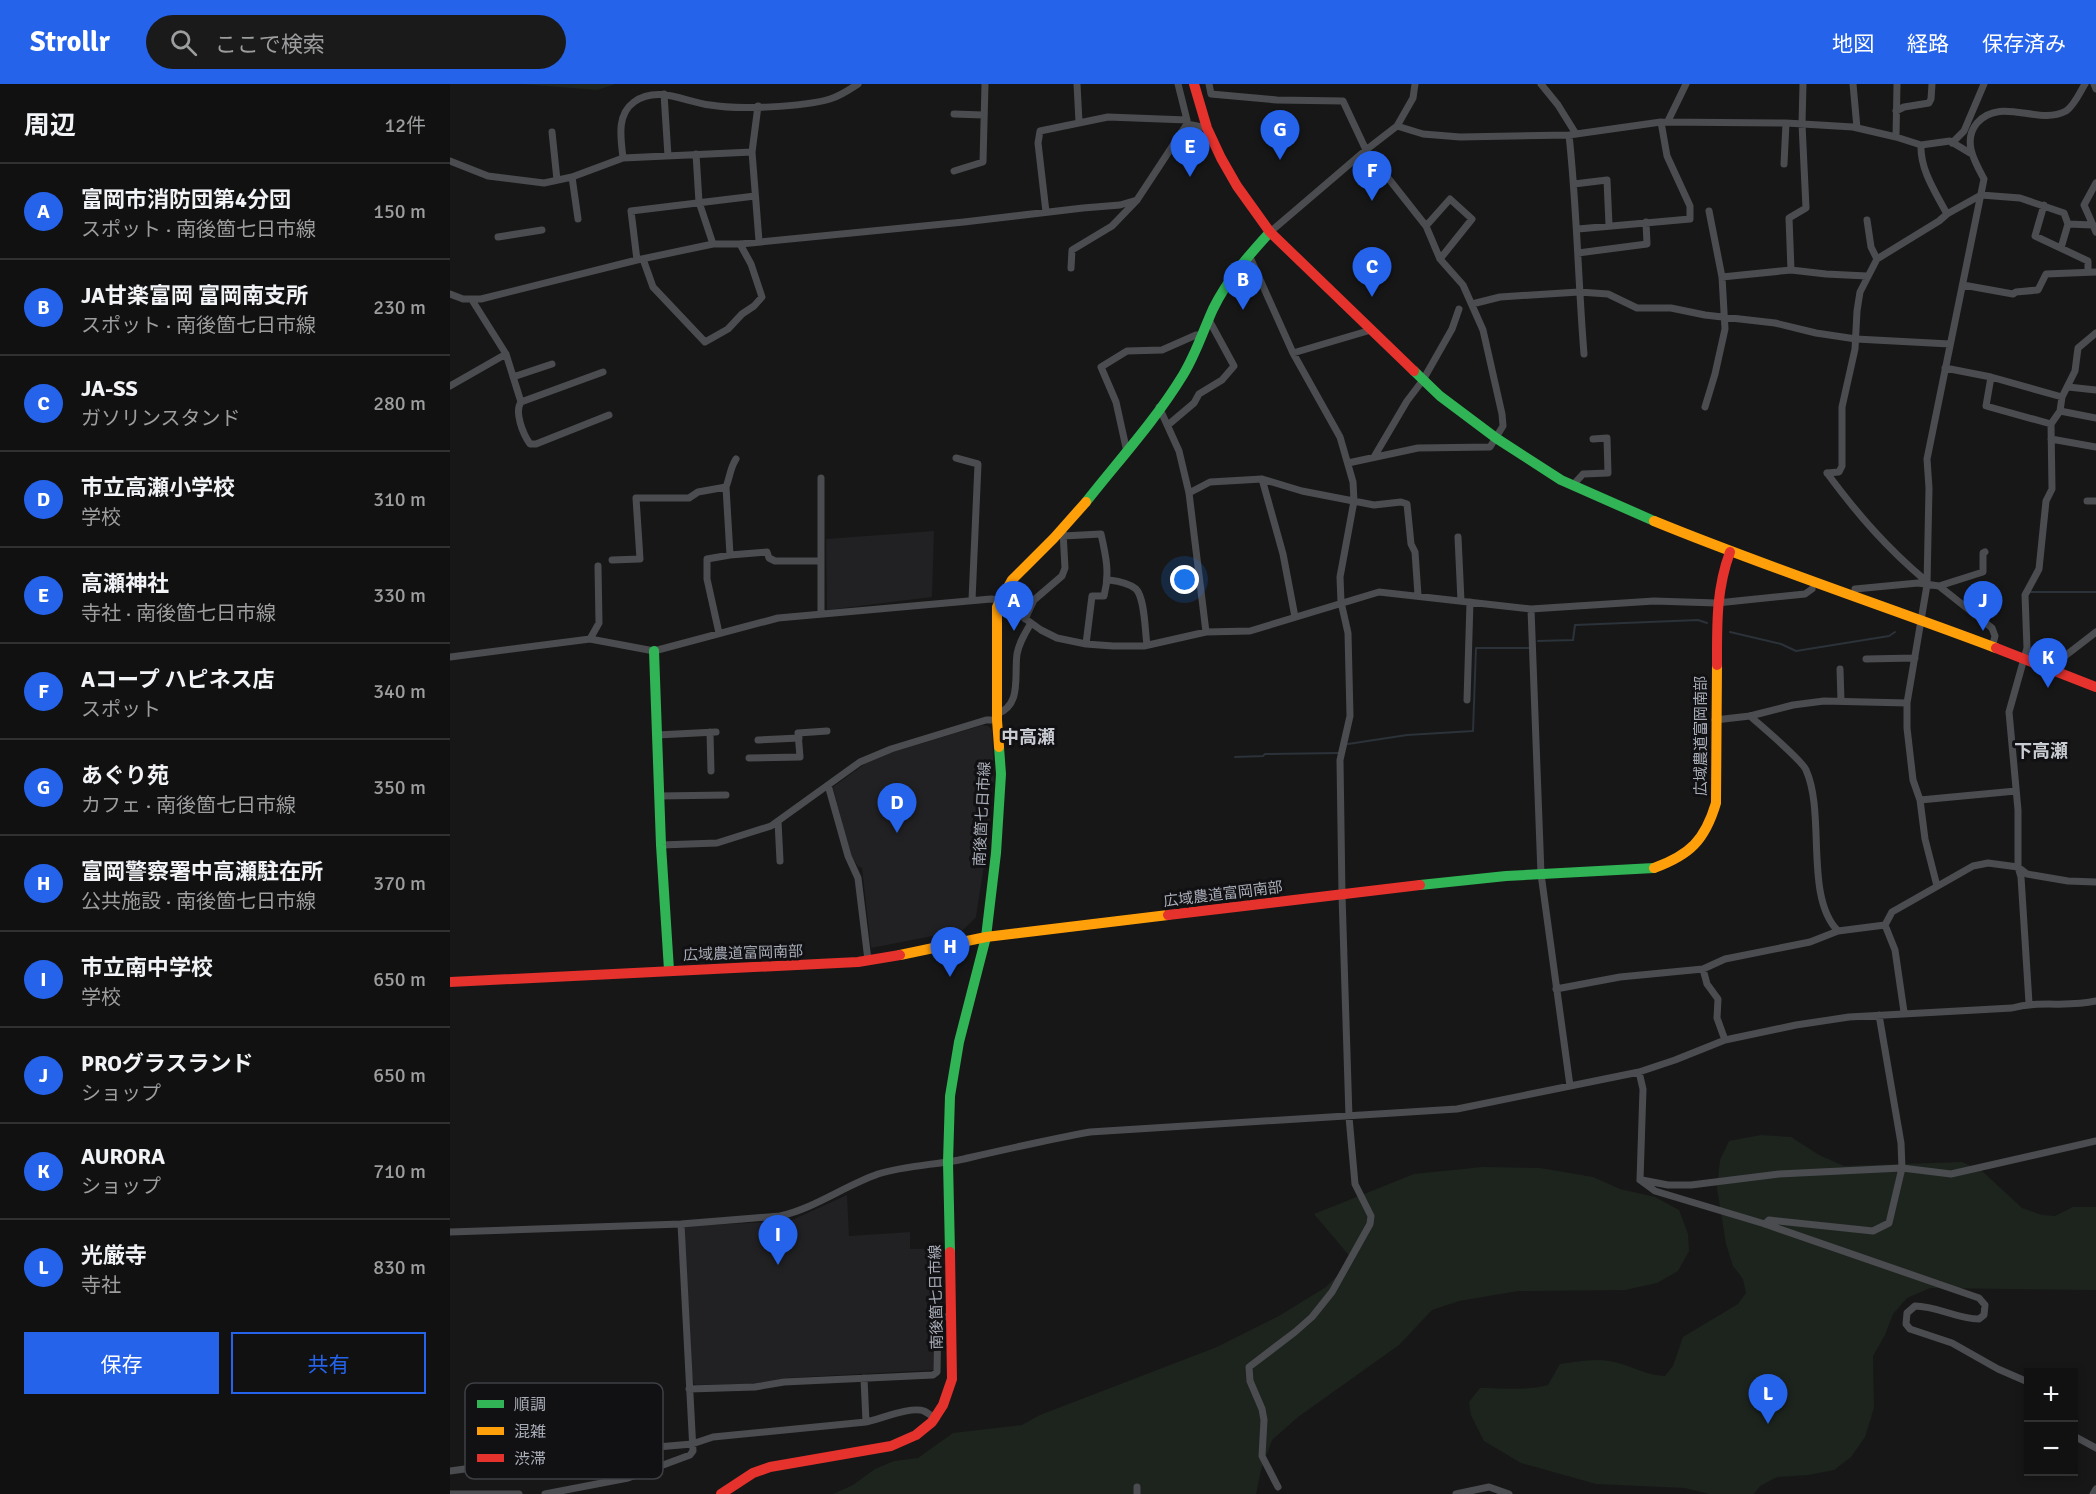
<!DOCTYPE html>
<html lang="ja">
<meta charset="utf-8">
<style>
body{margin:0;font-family:Signika,"Noto Sans JP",sans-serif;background:#1a1a1a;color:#f1f3f6}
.controls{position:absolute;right:18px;bottom:18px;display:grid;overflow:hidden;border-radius:0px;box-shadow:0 3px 9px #0003}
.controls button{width:54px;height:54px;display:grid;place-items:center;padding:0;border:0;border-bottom:2px solid #303131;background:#111;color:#f1f3f6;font:30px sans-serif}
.you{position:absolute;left:735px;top:496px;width:21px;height:21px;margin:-15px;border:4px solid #fff;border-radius:50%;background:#1a73e8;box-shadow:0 0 0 9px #1a73e833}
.badge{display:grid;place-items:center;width:39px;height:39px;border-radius:50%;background:#2563eb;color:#fff;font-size:20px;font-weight:700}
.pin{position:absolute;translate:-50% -50px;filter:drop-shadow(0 2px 3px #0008)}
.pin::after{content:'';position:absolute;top:32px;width:21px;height:18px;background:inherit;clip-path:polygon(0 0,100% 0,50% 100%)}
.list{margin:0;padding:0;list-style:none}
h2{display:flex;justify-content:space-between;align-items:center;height:78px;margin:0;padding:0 24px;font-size:26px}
h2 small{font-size:20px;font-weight:400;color:#9c9d9f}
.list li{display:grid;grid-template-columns:39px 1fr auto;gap:18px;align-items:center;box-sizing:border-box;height:96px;padding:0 24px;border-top:2px solid #303131}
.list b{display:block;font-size:22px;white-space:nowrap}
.list p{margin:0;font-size:20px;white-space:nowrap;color:#9c9d9f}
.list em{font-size:20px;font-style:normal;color:#9c9d9f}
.actions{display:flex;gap:12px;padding:18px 24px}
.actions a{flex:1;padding:14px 0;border:2px solid #2563eb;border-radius:0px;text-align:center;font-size:21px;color:#2563eb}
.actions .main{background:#2563eb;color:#fff}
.icon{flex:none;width:33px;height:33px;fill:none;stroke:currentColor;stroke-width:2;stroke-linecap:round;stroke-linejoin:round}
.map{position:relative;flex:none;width:1646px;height:1410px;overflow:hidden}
header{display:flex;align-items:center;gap:36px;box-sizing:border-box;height:84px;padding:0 30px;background:#2563eb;color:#fff}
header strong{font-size:28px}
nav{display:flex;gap:33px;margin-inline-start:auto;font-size:21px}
.search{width:420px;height:54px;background:#1a1a1a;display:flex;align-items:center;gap:15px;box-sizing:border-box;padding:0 21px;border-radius:33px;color:#9c9d9f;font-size:22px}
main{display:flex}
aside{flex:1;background:#111}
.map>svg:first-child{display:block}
.built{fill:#212123}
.green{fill:#1d241e}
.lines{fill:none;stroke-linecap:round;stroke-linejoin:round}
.stream{stroke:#2b3239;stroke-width:2}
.street{stroke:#4b4c50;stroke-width:7}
.fast{stroke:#30b455;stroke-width:10}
.slow{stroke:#ff9f0a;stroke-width:10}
.jam{stroke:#e5322d;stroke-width:10}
.labels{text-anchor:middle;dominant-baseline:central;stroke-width:6;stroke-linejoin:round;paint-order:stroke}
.street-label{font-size:15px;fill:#a9adb8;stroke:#111113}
.quarter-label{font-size:18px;font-weight:bold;fill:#caccd4;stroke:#111113}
.key{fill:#111113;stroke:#3f4045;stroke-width:1.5}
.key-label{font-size:16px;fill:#a9adb8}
</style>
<header>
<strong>Strollr</strong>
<div class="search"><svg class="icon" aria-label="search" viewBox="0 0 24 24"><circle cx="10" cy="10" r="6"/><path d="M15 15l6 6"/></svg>ここで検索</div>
<nav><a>地図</a><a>経路</a><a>保存済み</a></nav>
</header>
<main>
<aside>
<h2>周辺<small>12件</small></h2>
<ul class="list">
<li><span class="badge">A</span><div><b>富岡市消防団第4分団</b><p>スポット · 南後箇七日市線</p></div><em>150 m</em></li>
<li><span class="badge">B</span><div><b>JA甘楽富岡 富岡南支所</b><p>スポット · 南後箇七日市線</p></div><em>230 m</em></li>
<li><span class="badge">C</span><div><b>JA-SS</b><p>ガソリンスタンド</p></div><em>280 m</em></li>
<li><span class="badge">D</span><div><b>市立高瀬小学校</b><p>学校</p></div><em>310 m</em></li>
<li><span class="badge">E</span><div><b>高瀬神社</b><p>寺社 · 南後箇七日市線</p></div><em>330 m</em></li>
<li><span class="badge">F</span><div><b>Aコープ ハピネス店</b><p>スポット</p></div><em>340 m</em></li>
<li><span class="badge">G</span><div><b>あぐり苑</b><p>カフェ · 南後箇七日市線</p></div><em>350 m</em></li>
<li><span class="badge">H</span><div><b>富岡警察署中高瀬駐在所</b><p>公共施設 · 南後箇七日市線</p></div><em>370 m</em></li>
<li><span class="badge">I</span><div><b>市立南中学校</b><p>学校</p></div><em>650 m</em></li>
<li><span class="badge">J</span><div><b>PROグラスランド</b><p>ショップ</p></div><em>650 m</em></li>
<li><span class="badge">K</span><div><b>AURORA</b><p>ショップ</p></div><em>710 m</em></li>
<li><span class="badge">L</span><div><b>光厳寺</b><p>寺社</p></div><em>830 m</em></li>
</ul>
<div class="actions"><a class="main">保存</a><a>共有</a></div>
</aside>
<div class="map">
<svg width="1646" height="1410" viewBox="0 0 1646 1410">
<rect width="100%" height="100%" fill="#171717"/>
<!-- built -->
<path class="built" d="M 484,447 L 482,513 L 377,526 L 376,455 Z
M 533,641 L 538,642 L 542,646 L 544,698 L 540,701 L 540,742 L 526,833 L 513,846 L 421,864 L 412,784 L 408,782 L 400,770 L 383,703 L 416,679 L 439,669 Z
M 397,1111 L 399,1152 L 460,1148 L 460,1165 L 491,1165 L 492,1228 L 485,1229 L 484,1286 L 336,1294 L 304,1300 L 246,1301 L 244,1300 L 242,1292 L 234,1142 L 340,1137 Z"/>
<!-- green -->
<path class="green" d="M 72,0 L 166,0 L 147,6 Z
M 1311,1051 L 1341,1053 L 1369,1071 L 1394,1082 L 1512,1078 L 1532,1087 L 1572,1124 L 1592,1131 L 1605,1132 L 1623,1123 L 1646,1123 L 1646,1206 L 1480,1204 L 1457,1214 L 1443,1230 L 1435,1251 L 1423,1272 L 1424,1324 L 1415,1353 L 1401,1373 L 1384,1386 L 1358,1391 L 1327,1393 L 1310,1402 L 1304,1410 L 1259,1410 L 1235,1404 L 1146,1400 L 1071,1379 L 1034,1357 L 1021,1331 L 1019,1318 L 1030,1304 C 1053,1304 1076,1307 1098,1301 L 1110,1280 C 1126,1278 1143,1274 1159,1277 C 1179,1280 1193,1291 1215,1292 L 1223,1282 L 1233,1253 L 1288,1220 L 1296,1209 L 1293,1195 L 1283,1182 L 1276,1160 L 1267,1104 L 1270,1076 L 1279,1057 Z
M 1033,1083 L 1090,1084 L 1143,1093 L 1170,1105 L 1205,1113 L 1229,1126 L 1238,1150 L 1239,1167 L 1228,1187 L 1207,1199 L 1175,1206 L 1068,1207 L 1009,1217 L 982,1226 L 949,1261 L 848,1333 L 822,1356 L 811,1386 L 806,1410 L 383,1410 L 403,1401 L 425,1385 L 444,1377 L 468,1374 L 503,1349 L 572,1341 L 590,1331 L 767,1263 L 829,1232 L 876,1203 L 903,1176 L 864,1130 L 964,1090 Z"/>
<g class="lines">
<!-- stream -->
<path class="stream" d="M 1578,508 L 1646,508
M 1280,548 L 1331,560 L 1346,567 L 1439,552 L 1445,548
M 1088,557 L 1123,556 L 1125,541 L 1248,536 L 1257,539
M 898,660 L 957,651 L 1023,647 L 1026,564 L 1081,564
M 785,673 L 813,672 L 815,670 L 888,669"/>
<!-- street -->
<path class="street" d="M 627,0 L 629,38
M 728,0 L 737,36
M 759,0 L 761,10 L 827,16 L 893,17 L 916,66 L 976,142 L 990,175 L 1013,201 L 1033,246 L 1052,330 L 1053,342 L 1040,363 L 968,364 L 898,379
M 1091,0 L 1108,21 L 1126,50
M 1353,0 L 1352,40 L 1356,124 L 1339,134 L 1341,186 L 1376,190 L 1417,192
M 1403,0 L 1407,44
M 1644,0 L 1646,5
M 214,10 L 218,72
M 308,22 L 302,68 L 309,157
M 1446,27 L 1454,23 L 1479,19 L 1481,15 L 1482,0
M 504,30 L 533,31
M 1218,37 L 1236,0
M 947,42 L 973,50 L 1010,53 L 1119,51 L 1211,38 L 1336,39 L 1403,43 L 1446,53 L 1471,61 L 1500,57 L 1520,69
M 102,48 L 107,96
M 1119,51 C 1127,124 1128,197 1134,270
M 1446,53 L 1447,0
M 1502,59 L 1514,47 L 1534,0
M 1471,61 C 1470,86 1486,109 1497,130
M 246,70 L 249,118 L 263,160
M 173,74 L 302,68
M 0,77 L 38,92 L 94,99 L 122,93 L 173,74 C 171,55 166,31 184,18 C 208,1 235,18 260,21 C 288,26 353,23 380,15 C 390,12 399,6 408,0
M 1334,80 L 1336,39
M 504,87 L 533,78 L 535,0
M 122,93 L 128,135
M 1124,100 L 1157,96 L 1159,141
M 1594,121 L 1585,152 L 1638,177 L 1638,187
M 1259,127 L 1272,193 L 1341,186
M 596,128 L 588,59 L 590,47 L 658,33 L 737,36 L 737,40
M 1417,136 L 1421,163 L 1427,175
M 1643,141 L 1634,121 L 1646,99
M 976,142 L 1000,115 L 1022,135 L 990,175
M 1128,145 L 1240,135 L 1240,122 L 1217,72 L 1211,38
M 820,148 L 916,66 L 947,42 L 963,14 L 965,0
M 48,153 L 92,146
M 1611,164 L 1618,140
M 1128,169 L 1197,160 L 1196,138
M 799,171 L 843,269 L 890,353 L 903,398 L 904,417 L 890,493 L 891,518 L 898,549 L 900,632 L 890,676 L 892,811 L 899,1033 L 905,1100 L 921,1132 L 920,1140 L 882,1208 L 862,1233 L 845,1248 L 799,1283 L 800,1297 L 812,1325 L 814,1336 L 812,1372 L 828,1403
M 193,175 L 203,203 L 255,258 L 278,245 L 292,230 L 304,222 L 312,213 L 301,180 L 290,160
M 187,176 L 181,127 L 305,112
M 621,184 L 622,166 L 662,142 L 687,116 L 737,40 L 757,44
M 1513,201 L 1563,210 L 1566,208 L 1588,206 L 1596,190 L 1646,188
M 0,210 L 13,215 L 31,215 L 187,176 L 263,160 L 290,160 L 514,138 L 633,124 L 670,121 L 687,116
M 22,216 L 56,270 L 71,318
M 1022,220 L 1050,213 L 1129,208 L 1158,210 L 1187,224 L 1221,224 L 1255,231 L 1325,239 L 1366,249 L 1406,255 L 1500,260
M 843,269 L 921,246
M 1495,284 L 1541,293 L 1612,313
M 153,288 L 71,318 C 64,328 73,350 80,360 L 86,360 L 159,331
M 63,293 L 102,280
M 1541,293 L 1536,322 L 1601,340
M 0,302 L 56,270
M 1618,303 L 1646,306
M 709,323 L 729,367 L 739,409 L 756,548
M 1255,323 L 1265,290 L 1275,245 L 1272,193
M 1610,327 L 1646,334
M 718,341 L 744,319 L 749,310 L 772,296 L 784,282 L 759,236
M 1601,355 L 1646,363
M 677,368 L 666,318 L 651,283 L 677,267 L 712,266 L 746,251 L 753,251
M 924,373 L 957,317 L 973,296 L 1002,245 L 1009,225
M 506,374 L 528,380 L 522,516
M 1377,389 L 1389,388 L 1392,382 L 1392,323 L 1405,265 L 1407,227 L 1410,208 L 1427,175 L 1489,137 L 1497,130 L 1531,111 L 1570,114 L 1614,129 L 1618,140 L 1643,141 L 1646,148
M 1377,389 C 1408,431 1437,464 1476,497
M 371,394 L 371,530
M 812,395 L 833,470 L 845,533
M 1123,401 L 1133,390 L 1158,389 L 1157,354 L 1143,355
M 739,409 L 760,398 L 812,395 L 852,407 L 924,421 L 951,418 L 957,420 L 961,460 L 965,468 L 968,511
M 1637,417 L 1646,417
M 613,452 L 651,450 C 656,472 660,490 654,512 L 642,512 L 636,560
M 1008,453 L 1011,517
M 280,471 L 276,403 C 280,393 280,384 286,375
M 162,476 L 190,475 L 186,414 L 239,414 L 248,408 L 276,403
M 659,496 C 667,497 679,499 686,505 C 695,514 695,548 697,561
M 1489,502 L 1533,488 L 1533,469 L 1535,468
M 1405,505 L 1468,499 L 1489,502 L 1542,544 L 1545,552 L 1542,564
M 1081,525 L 1091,790 L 1120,1002
M 575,535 L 584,516 L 612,492 L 615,484 L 613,448
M 269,549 L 257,495 L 257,475 L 280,471 L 317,468 L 319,474 L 325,477 L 371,477
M 140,555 L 149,539 L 148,482
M 0,573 L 140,555 L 204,567 L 328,534 L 541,515 L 549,516 L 591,546 L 607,554 L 636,560 L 663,562 L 694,562 L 756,548 L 800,547 L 929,508 L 1081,525 L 1204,517 L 1267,519 L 1355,510 L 1362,505
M 1416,575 L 1465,574
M 1390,585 L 1391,617
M 1605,588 L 1615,572 L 1646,548
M 1017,616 L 1020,518
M 547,630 C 572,621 564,593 567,570 C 569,559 575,549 581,539
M 1300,632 C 1311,642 1352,676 1356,686 C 1376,730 1354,813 1388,847
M 1265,636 L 1300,632 L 1343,621 L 1374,617 L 1457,619
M 260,648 L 261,687
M 207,651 L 266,648
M 308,656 L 349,654
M 299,674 L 350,673 L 348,649 L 377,647
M 378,701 L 398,772 L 408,794 L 418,876
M 209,712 L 276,711
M 1470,716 L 1566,707
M 328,737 L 330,777
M 211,761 L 267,759 L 321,742 L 410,678 L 441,665 L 536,636 L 547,636
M 1487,802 L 1475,755 L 1470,716 L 1463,696 L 1457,644 L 1457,619 L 1477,501 L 1479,404 L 1477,375 L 1534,95 C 1525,78 1512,57 1527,39 C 1551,12 1588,42 1616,27 C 1624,22 1630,8 1635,0
M 1253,885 L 1257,900 L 1268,915 L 1267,934 L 1275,956
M 1106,905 L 1170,893 L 1253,885 L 1275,875 L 1360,858 L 1388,847 L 1435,841
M 1579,919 L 1571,793 L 1568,783 L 1568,726 L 1559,628 L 1577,564 L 1575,511 L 1589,485 L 1596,417 L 1602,405 L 1601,340 L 1610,327 L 1612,313 L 1625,287 L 1628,264 L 1646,249
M 1454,928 L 1445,866 L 1435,841 L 1442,828 L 1523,782 L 1538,779 L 1568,783 L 1577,790 L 1618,797 L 1646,798
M 1189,988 L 1193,1005 L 1190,1096
M 1190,1096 L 1205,1107 L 1315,1140 L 1529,1214 L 1535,1221 L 1534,1231 L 1529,1235 C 1507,1235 1487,1222 1465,1222 L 1457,1229 L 1456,1240 L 1460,1245 L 1502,1259 L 1548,1285 L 1578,1298
M 1192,1096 L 1218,1101 L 1241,1101 L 1329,1090 L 1452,1084 L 1501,1090 L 1646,1057
M 1315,1140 L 1319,1136 L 1423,1147 L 1439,1139 L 1452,1084 L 1451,1059 L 1429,931
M 0,1148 L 231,1140 L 330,1132 C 365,1124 394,1102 428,1090 C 454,1082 482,1081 509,1076 C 553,1066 596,1056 640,1048 L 1007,1025 L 1189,988 L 1225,976 L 1275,956 L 1346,941 L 1399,933 L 1562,924 C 1590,916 1618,924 1646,917
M 414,1294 L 416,1338
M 239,1305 L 305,1303 L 334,1298 L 483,1291 L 487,1288 L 488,1233 L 502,1233
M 1624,1352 L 1646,1364
M 0,1387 L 115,1371 L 242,1360 L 263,1353 L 416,1338 C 431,1335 461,1322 474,1327 C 478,1329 482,1332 486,1335
M 0,1410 L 69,1410
M 95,1410 L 178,1394 L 240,1371 L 243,1367 L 231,1140
M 687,1410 L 687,1403
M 1006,1410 L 1039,1403 L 1059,1410
M 1643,1410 L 1646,1405"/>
<!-- fast -->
<path class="fast" d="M 964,287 L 990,312 L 1046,354 L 1111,396 L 1204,437
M 636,418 C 669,376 705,337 733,291 C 746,270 753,247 763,225 C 777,196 799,171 820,148
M 204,567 L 211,761 L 219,886
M 970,801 L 1056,792 L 1204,784
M 500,1168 L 498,1078 L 500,1012 L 509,958 L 536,853 L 546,769 L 551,690 L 549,663"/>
<!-- slow -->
<path class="slow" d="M 1204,437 C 1316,483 1432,521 1546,564
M 549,663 L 547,636 L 547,523 L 562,496 L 604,454 L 636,418
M 1204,784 C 1240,771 1255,756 1266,719 L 1267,581
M 450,871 L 536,853 L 718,831"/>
<!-- jam -->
<path class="jam" d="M 744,0 L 757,44 L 771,74 L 787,102 L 820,148 L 964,287
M 1546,564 L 1646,603
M 1267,581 C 1267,541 1266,506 1280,468
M 718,831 L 970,801
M 0,898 L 408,878 L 450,871
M 271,1410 L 303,1389 L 320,1383 L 441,1362 L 466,1351 L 482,1338 L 493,1321 L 502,1295 L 500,1168"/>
</g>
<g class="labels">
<!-- street labels -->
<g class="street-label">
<text transform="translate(1251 652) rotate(-90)">広域農道富岡南部</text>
<text transform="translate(532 730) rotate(-87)">南後箇七日市線</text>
<text transform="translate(773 810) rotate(-7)">広域農道富岡南部</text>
<text transform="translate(293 869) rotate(-2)">広域農道富岡南部</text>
<text transform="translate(486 1213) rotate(-91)">南後箇七日市線</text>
</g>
<!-- quarter labels -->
<g class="quarter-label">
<text x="578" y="653">中高瀬</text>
<text x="1591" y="667">下高瀬</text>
</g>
</g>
<!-- legend -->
<rect x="15" y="1299" width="198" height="96" rx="9" class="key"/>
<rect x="27" y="1316" width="27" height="8" fill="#30b455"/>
<rect x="27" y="1343" width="27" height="8" fill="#ff9f0a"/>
<rect x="27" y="1370" width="27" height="8" fill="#e5322d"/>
<g class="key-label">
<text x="64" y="1326">順調</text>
<text x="64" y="1353">混雑</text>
<text x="64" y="1380">渋滞</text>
</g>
</svg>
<div class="controls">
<button>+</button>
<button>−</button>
</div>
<div class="you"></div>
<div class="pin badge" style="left:564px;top:547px">A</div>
<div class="pin badge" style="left:793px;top:226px">B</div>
<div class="pin badge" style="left:922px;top:213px">C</div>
<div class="pin badge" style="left:447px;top:749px">D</div>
<div class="pin badge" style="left:740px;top:93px">E</div>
<div class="pin badge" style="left:922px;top:117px">F</div>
<div class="pin badge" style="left:830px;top:76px">G</div>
<div class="pin badge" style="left:500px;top:893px">H</div>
<div class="pin badge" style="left:328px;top:1181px">I</div>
<div class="pin badge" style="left:1533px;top:547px">J</div>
<div class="pin badge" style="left:1598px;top:604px">K</div>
<div class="pin badge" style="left:1318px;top:1340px">L</div>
</div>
</main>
